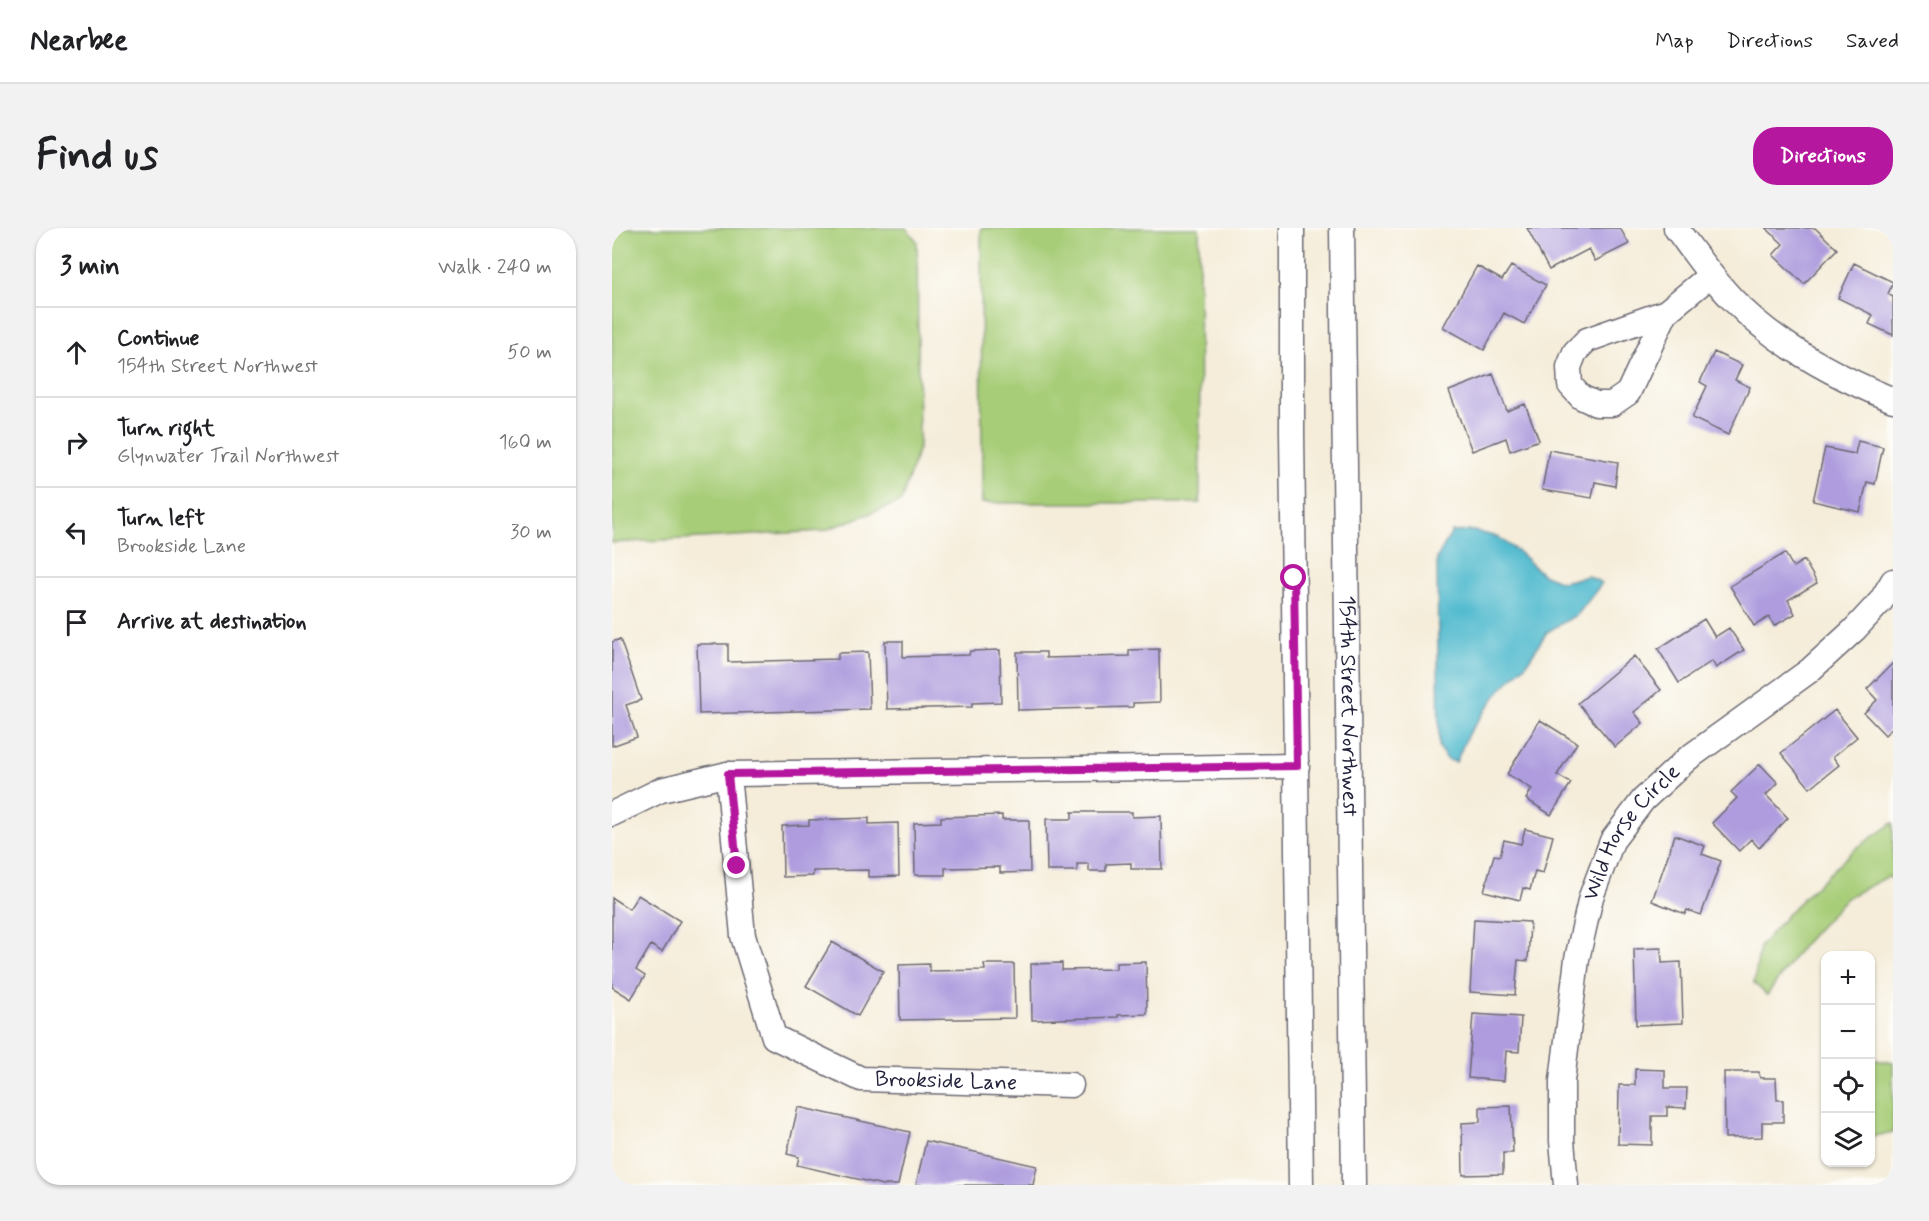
<!DOCTYPE html>
<meta charset="utf-8">
<style>
body{margin:0;font-family:Mynerve,sans-serif;background:#f2f2f2;color:#202124}
.controls{position:absolute;right:18px;bottom:18px;display:grid;overflow:hidden;border-radius:12px;box-shadow:0 2px 4px #0004}
.controls button{width:54px;height:54px;display:grid;place-items:center;padding:0;border:0;border-bottom:2px solid #e0e0e0;background:#fff;color:#202124;font:30px sans-serif}
.stop{position:absolute;width:18px;height:18px;margin:-14px;border:4px solid #b5179e;border-radius:50%;background:#fff}
.stop.end{background:#b5179e;border-color:#fff;box-shadow:0 2px 6px #0008}
.list{margin:0;padding:0;list-style:none}
h2{display:flex;justify-content:space-between;align-items:center;height:78px;margin:0;padding:0 24px;font-size:26px}
h2 small{font-size:20px;font-weight:400;color:#757577}
.list li{display:grid;grid-template-columns:39px 1fr auto;gap:18px;align-items:center;box-sizing:border-box;height:90px;padding:0 24px;border-top:2px solid #e0e0e0}
.list b{display:block;font-size:22px;white-space:nowrap}
.list p{margin:0;font-size:20px;white-space:nowrap;color:#757577}
.list em{font-size:20px;font-style:normal;color:#757577}
.icon{flex:none;width:33px;height:33px;fill:none;stroke:currentColor;stroke-width:2;stroke-linecap:round;stroke-linejoin:round}
.map{position:relative;flex:none;width:1281px;height:957px;overflow:hidden;border-radius:24px}
header{display:flex;align-items:center;gap:36px;box-sizing:border-box;height:84px;padding:0 30px;background:#fff;border-bottom:2px solid #e0e0e0}
header strong{font-size:28px}
nav{display:flex;gap:33px;margin-inline-start:auto;font-size:21px}
.intro{display:flex;align-items:center;justify-content:space-between;box-sizing:border-box;height:144px;padding:0 36px}
h1{margin:0;font-size:42px}
.button{padding:15px 27px;border-radius:24px;background:#b5179e;color:#fff;font-size:21px;font-weight:700}
main{display:flex;gap:36px;padding:0 36px}
aside{flex:1;background:#fff;border-radius:24px;box-shadow:0 2px 4px #0004}
.map>svg:first-child{display:block}
.green{fill:#a7cd78;stroke:#64785a;stroke-width:1.5}
.water{fill:#52bbcf;stroke:#3a6e85;stroke-width:1.5}
.building{fill:#ae9cde}
.lines{fill:none;stroke-linecap:round;stroke-linejoin:round}
.minor-casing{stroke:#6c6973;stroke-width:27}
.minor{stroke:#fff;stroke-width:24}
.route{stroke:#b5179e;stroke-width:8}
.labels{text-anchor:middle;dominant-baseline:central;stroke-width:4.5;stroke-linejoin:round;paint-order:stroke}
.street-label{font-size:22px;fill:#22223b;stroke:#fdfcf7}
</style>
<header>
<strong>Nearbee</strong>
<nav><a>Map</a><a>Directions</a><a>Saved</a></nav>
</header>
<div class="intro"><h1>Find us</h1><a class="button">Directions</a></div>
<main>
<aside>
<h2>3 min<small>Walk · 240 m</small></h2>
<ul class="list">
<li><svg class="icon" aria-label="ahead" viewBox="0 0 24 24"><path d="M12 20V5M6 11l6-6 6 6"/></svg><div><b>Continue</b><p>154th Street Northwest</p></div><em>50 m</em></li>
<li><svg class="icon" aria-label="right" viewBox="0 0 24 24"><path d="M7 20v-9h11M14 6l5 5-5 5"/></svg><div><b>Turn right</b><p>Glynwater Trail Northwest</p></div><em>160 m</em></li>
<li><svg class="icon" aria-label="left" viewBox="0 0 24 24"><path d="M17 20v-9H6M10 6l-5 5 5 5"/></svg><div><b>Turn left</b><p>Brookside Lane</p></div><em>30 m</em></li>
<li><svg class="icon" aria-label="arrive" viewBox="0 0 24 24"><path d="M6 21V4h12l-3 4 3 4H6"/></svg><div><b>Arrive at destination</b></div></li>
</ul>
</aside>
<div class="map">
<svg width="1281" height="957" viewBox="0 0 1281 957">
<rect width="100%" height="100%" fill="#fdfcf7"/>
<filter id="ink" filterUnits="userSpaceOnUse"><feTurbulence type="fractalNoise" baseFrequency=".0167" numOctaves="2"/><feDisplacementMap in="SourceGraphic" scale="12" xChannelSelector="R" yChannelSelector="G"/><feConvolveMatrix kernelMatrix="1 2 1 2 8 2 1 2 1" color-interpolation-filters="sRGB"/></filter>
<filter id="wash" filterUnits="userSpaceOnUse"><feTurbulence type="fractalNoise" baseFrequency=".008" numOctaves="4" result="noise"/><feDisplacementMap in="SourceGraphic" scale="24" xChannelSelector="R" yChannelSelector="G"/><feGaussianBlur stdDeviation="1.35" result="paint"/><feColorMatrix in="noise" values="0 0 0 0 0 0 0 0 0 0 0 0 0 0 0 0 0 1.4 0 .05"/><feComposite in="paint" operator="in"/></filter>
<g filter="url(#wash)">
<rect width="100%" height="100%" fill="#f5edda"/>
<!-- green -->
<path class="green" d="M 0,0 L 294,0 L 305,13 L 307,219 L 289,274 L 211,303 L 0,315 Z
M 369,0 L 587,0 L 588,275 L 370,275 Z
M 1281,595 L 1281,650 L 1275,649 L 1234,670 L 1190,718 L 1155,767 L 1142,755 L 1148,718 L 1182,679 L 1243,621 Z
M 1258,831 L 1281,835 L 1281,904 L 1259,909 Z"/>
<!-- water -->
<path class="water" d="M 862,303 L 886,309 L 908,325 L 930,346 L 950,354 L 976,348 L 990,355 L 966,386 L 935,404 L 915,435 L 886,465 L 856,506 L 844,534 L 834,531 L 827,519 L 825,330 L 840,304 Z"/>
<g id="blocks">
<!-- building -->
<path class="building" d="M 915,0 L 1008,0 L 1017,16 L 983,33 L 977,21 L 937,42 Z
M 1154,0 L 1203,0 L 1225,21 L 1192,56 L 1161,27 L 1171,16 Z
M 1242,35 L 1281,54 L 1276,66 L 1281,69 L 1281,107 L 1257,96 L 1261,87 L 1226,70 Z
M 865,38 L 890,52 L 899,38 L 934,57 L 912,96 L 892,85 L 872,122 L 831,99 Z
M 1102,124 L 1130,137 L 1123,152 L 1138,159 L 1116,207 L 1080,190 L 1095,158 L 1088,154 Z
M 881,146 L 895,183 L 913,176 L 927,212 L 898,223 L 894,210 L 860,223 L 837,163 Z
M 1246,213 L 1271,219 L 1263,256 L 1255,254 L 1248,284 L 1201,273 L 1213,220 L 1243,226 Z
M 937,222 L 1006,234 L 1003,258 L 983,254 L 980,270 L 930,262 Z
M 1173,325 L 1181,339 L 1192,332 L 1205,355 L 1176,372 L 1183,386 L 1162,398 L 1157,389 L 1142,398 L 1118,358 Z
M 1092,391 L 1103,409 L 1117,400 L 1132,422 L 1104,440 L 1100,433 L 1067,455 L 1046,421 Z
M 8,411 L 29,472 L 14,477 L 25,509 L 0,518 L 0,414 Z
M 273,413 L 291,413 L 291,429 L 357,427 L 358,423 L 388,422 L 389,474 L 360,475 L 360,479 L 275,481 Z
M 85,416 L 116,416 L 116,434 L 226,431 L 226,425 L 256,424 L 258,481 L 87,486 Z
M 547,421 L 548,474 L 521,475 L 521,479 L 406,482 L 405,424 L 434,424 L 434,430 L 517,428 L 517,422 Z
M 1022,428 L 1049,462 L 1022,484 L 1031,495 L 1003,519 L 966,475 Z
M 1281,435 L 1281,499 L 1273,507 L 1252,485 L 1265,472 L 1255,461 Z
M 1223,482 L 1245,509 L 1221,529 L 1227,537 L 1198,560 L 1169,525 Z
M 928,492 L 965,515 L 945,547 L 959,555 L 939,587 L 914,571 L 920,561 L 895,546 Z
M 1148,536 L 1166,555 L 1154,567 L 1176,590 L 1147,620 L 1139,611 L 1127,623 L 1100,595 L 1125,570 L 1119,564 Z
M 460,584 L 520,584 L 520,589 L 549,588 L 550,641 L 519,641 L 519,635 L 494,636 L 494,643 L 477,643 L 477,636 L 465,636 L 465,643 L 435,643 L 434,591 L 460,591 Z
M 390,587 L 390,592 L 417,592 L 418,644 L 388,645 L 388,639 L 333,640 L 333,647 L 303,647 L 302,595 L 329,594 L 329,589 Z
M 257,590 L 257,596 L 286,595 L 287,648 L 256,649 L 256,642 L 201,643 L 201,648 L 171,649 L 170,598 L 197,597 L 197,592 Z
M 913,601 L 941,608 L 931,645 L 923,643 L 918,662 L 911,660 L 908,672 L 872,663 L 882,627 L 888,628 L 892,612 L 909,616 Z
M 1063,607 L 1093,618 L 1090,626 L 1109,633 L 1089,687 L 1075,682 L 1073,686 L 1040,673 Z
M 26,667 L 68,693 L 50,724 L 39,717 L 24,742 L 33,748 L 19,771 L 0,759 L 0,670 L 17,681 Z
M 862,691 L 918,694 L 916,733 L 906,732 L 903,767 L 858,764 Z
M 220,714 L 271,743 L 246,788 L 194,758 Z
M 1049,720 L 1050,735 L 1069,734 L 1071,795 L 1024,797 L 1022,721 Z
M 534,734 L 535,786 L 506,787 L 506,789 L 420,792 L 419,736 L 450,735 L 450,742 L 504,741 L 504,735 Z
M 317,736 L 318,743 L 373,742 L 372,736 L 402,736 L 403,790 L 288,792 L 287,737 Z
M 861,786 L 909,789 L 907,824 L 894,823 L 892,853 L 856,850 Z
M 1023,841 L 1053,842 L 1053,860 L 1075,860 L 1074,880 L 1055,879 L 1055,888 L 1040,888 L 1040,917 L 1006,916 L 1007,857 L 1023,857 Z
M 1112,844 L 1147,844 L 1148,850 L 1164,850 L 1165,872 L 1171,872 L 1171,894 L 1150,894 L 1150,909 L 1113,910 Z
M 899,878 L 901,925 L 891,925 L 891,946 L 851,947 L 850,895 L 868,894 L 868,879 Z
M 186,879 L 298,904 L 286,957 L 271,957 L 185,937 L 187,929 L 175,926 Z
M 314,913 L 425,938 L 421,957 L 304,957 Z"/>
</g>
</g>
<g filter="url(#ink)">
<use href="#blocks" fill-opacity="0" stroke="#6c6973" stroke-width="1.5"/>
<g class="lines">
<!-- minor casing -->
<g class="minor-casing">
<g id="minor">
<path d="M 680,0 L 680,203 L 689,957"/>
<path id="s1" d="M 730,0 L 742,957"/>
<path d="M 1064,0 C 1082,25 1100,50 1121,72 C 1164,117 1225,149 1281,172"/>
<path d="M 1054,84 L 1016,165 L 1000,176 L 984,176 L 969,169 L 958,157 L 957,139 L 963,124 L 975,112 L 1054,84 L 1099,47"/>
<path id="s2" d="M 116,546 L 131,708 L 162,809 L 249,851 L 459,857"/>
<path d="M 0,586 L 49,562 L 116,546 L 685,538"/>
<path id="s3" d="M 954,957 L 950,913 L 950,853 L 965,731 L 979,669 L 1000,613 L 1031,572 L 1075,531 L 1197,443 L 1242,402 L 1269,373 L 1281,353"/>
</g>
</g>
<!-- minor -->
<use href="#minor" class="minor"/>
</g>
</g>
<g class="lines" filter="url(#ink)">
<!-- route -->
<path class="route" d="M 125,638 L 116,546 L 685,538 L 682,350"/>
</g>
<g class="labels">
<!-- street labels -->
<g class="street-label">
<text stroke="none"><textPath href="#s1" startOffset="478">154th Street Northwest</textPath></text>
<text stroke="none"><textPath href="#s3" startOffset="368">Wild Horse Circle</textPath></text>
<text stroke="none"><textPath href="#s2" startOffset="450">Brookside Lane</textPath></text>
</g>
</g>
</svg>
<div class="controls">
<button>+</button>
<button>−</button>
<button><svg class="icon" aria-label="locate" viewBox="0 0 24 24"><circle cx="12" cy="12" r="6"/><path d="M12 2v4M12 18v4M2 12h4M18 12h4"/></svg></button>
<button><svg class="icon" aria-label="layers" viewBox="0 0 24 24"><path d="M12 4l9 5-9 5-9-5zM3 14l9 5 9-5"/></svg></button>
</div>
<div class="stop" style="left:682px;top:350px"></div>
<div class="stop end" style="left:125px;top:638px"></div>
</div>
</main>
